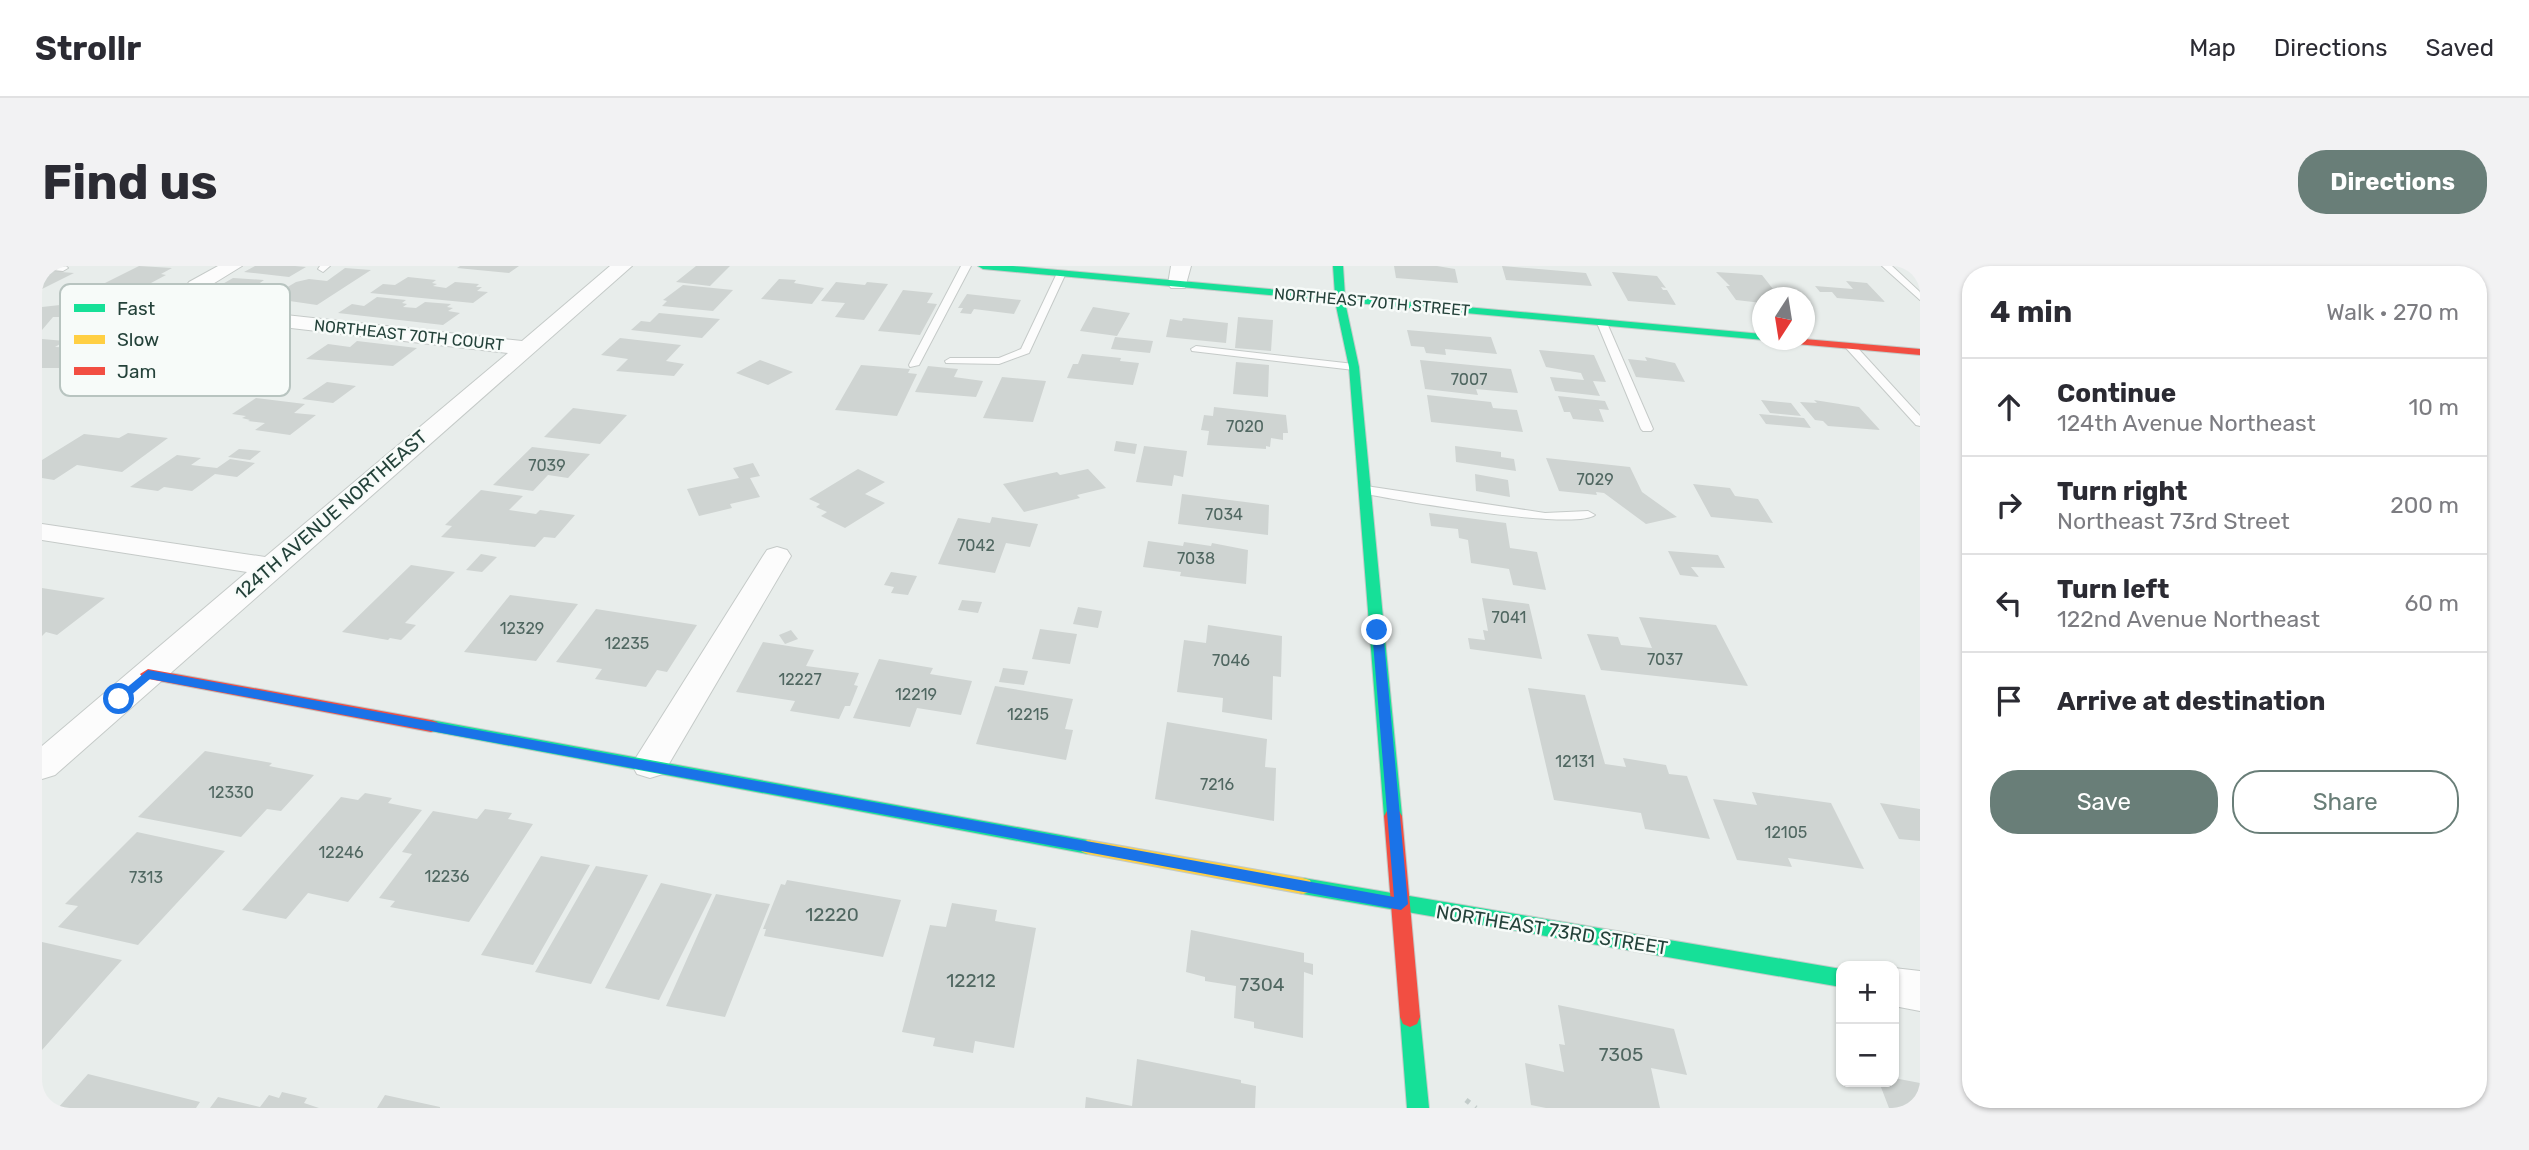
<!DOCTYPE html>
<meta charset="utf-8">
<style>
body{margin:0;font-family:Rubik,sans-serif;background:#f2f2f3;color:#2b2b33}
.controls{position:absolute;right:21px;bottom:21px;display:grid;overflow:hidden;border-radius:14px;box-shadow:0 2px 5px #0004}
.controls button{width:63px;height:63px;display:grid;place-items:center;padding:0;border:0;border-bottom:2px solid #e1e1e2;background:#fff;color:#2b2b33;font:35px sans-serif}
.compass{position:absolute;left:1710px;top:21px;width:63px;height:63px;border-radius:50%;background:#fff;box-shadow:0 2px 5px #0004;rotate:192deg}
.stop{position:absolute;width:21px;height:21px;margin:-16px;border:5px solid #1a73e8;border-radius:50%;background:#fff}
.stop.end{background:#1a73e8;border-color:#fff;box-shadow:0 2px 7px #0008}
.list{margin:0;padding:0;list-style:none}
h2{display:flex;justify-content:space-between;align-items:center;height:91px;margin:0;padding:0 28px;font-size:30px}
h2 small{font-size:23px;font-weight:400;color:#7c7c81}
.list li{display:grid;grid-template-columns:46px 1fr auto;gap:21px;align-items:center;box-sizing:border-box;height:98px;padding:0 28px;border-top:2px solid #e1e1e2}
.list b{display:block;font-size:26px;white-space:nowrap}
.list p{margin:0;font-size:23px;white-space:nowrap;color:#7c7c81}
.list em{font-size:23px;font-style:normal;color:#7c7c81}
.actions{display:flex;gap:14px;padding:21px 28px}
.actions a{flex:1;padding:16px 0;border:2px solid #697e78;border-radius:28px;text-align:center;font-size:24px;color:#697e78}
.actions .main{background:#697e78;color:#fff}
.icon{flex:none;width:38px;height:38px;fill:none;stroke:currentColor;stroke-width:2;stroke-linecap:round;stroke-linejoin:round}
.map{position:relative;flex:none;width:1878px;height:842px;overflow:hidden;border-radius:28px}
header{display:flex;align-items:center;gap:42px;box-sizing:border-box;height:98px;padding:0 35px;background:#fff;border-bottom:2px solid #e1e1e2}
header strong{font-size:33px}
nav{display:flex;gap:38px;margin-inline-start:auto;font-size:24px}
.intro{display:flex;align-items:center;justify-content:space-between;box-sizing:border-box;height:168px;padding:0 42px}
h1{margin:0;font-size:49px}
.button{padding:18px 32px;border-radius:28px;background:#697e78;color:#fff;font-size:24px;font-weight:700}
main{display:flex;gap:42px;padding:0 42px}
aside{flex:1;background:#fff;border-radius:28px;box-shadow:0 2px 5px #0004}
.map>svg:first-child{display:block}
.building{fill:#cfd4d2}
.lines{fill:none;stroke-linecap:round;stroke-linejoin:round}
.lane-casing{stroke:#c5cac8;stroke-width:2}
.street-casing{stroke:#c5cac8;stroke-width:2}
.fast-casing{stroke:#c3cbc8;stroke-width:2}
.slow-casing{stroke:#c3cbc8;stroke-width:2}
.jam-casing{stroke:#c3cbc8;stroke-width:2}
.path{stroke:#c3ccca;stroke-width:5;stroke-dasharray:4.5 7;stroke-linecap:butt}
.lane{fill:#fcfcfc;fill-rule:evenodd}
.street{fill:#fcfcfc;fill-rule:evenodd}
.fast{fill:#16e098;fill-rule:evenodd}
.slow{fill:#ffcf43;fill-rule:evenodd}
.jam{fill:#f24e42;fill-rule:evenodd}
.route{fill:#1a73e8}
.labels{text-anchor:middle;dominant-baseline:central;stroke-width:5;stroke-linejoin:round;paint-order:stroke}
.far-street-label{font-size:16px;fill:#24423a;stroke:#f7fbf9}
.number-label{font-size:16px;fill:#506761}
.street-label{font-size:19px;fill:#24423a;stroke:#f7fbf9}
.near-number-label{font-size:19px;fill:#506761}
.key{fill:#f7fbf9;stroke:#b8c4c0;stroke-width:2}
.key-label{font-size:19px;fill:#24423a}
</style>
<header>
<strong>Strollr</strong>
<nav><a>Map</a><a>Directions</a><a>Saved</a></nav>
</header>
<div class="intro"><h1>Find us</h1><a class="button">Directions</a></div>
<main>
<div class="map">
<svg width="1878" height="842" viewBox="0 0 1878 842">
<rect width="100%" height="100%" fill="#e8edeb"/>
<!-- building -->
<path class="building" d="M 97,0 L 130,2 L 119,8 L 124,9 L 109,17 L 126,18 L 106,29 L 51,23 Z
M 213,0 L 253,0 L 264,1 L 247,11 L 202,6 Z
M 418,0 L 477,0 L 467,7 L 415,2 Z
M 654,0 L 688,0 L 668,20 L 634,16 Z
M 1352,0 L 1395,0 L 1413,3 L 1416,17 L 1354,12 Z
M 1460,0 L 1544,7 L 1550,20 L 1464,14 Z
M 303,2 L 329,4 L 275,39 L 227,32 L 254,16 L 267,13 L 285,15 Z
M 5,3 L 21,5 L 19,6 L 32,7 L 0,23 L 0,5 Z
M 1570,6 L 1615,10 L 1624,22 L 1619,21 L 1621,24 L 1625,24 L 1634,39 L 1586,35 Z
M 1674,6 L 1720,9 L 1738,32 L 1720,32 L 1720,37 L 1694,34 L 1684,20 L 1688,20 Z
M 366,11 L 394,14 L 390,17 L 395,18 L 391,20 L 404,22 L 413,16 L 437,18 L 434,21 L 440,21 L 435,25 L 446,26 L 431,37 L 328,27 L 341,18 L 353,19 Z
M 191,12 L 222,14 L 215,19 L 223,20 L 199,35 L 158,31 Z
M 737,13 L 754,14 L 752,17 L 782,22 L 770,38 L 719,33 Z
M 1804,15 L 1825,17 L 1843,36 L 1795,32 L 1790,26 L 1778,26 L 1773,20 L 1811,23 Z
M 794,16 L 823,19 L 825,16 L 846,18 L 822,54 L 793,51 L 803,37 L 779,35 Z
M 641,19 L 691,24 L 671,45 L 620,40 L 625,35 L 621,34 Z
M 861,24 L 891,27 L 885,37 L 895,38 L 878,69 L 836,65 Z
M 925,28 L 979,34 L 972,48 L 932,43 L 929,48 L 918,47 L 921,42 L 916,42 Z
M 335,31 L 364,34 L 360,37 L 365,38 L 361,41 L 374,42 L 383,36 L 409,38 L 405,41 L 411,42 L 406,45 L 418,47 L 401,59 L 296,47 L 310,38 L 322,40 Z
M 27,38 L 18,51 L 11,51 L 0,64 L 0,41 Z
M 1051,41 L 1088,47 L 1075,70 L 1038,65 Z
M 617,47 L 678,53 L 660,72 L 589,64 L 599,55 L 608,56 Z
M 1196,51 L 1231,54 L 1229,85 L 1193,82 Z
M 1141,52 L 1186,57 L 1184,77 L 1124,71 L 1128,53 L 1140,55 Z
M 1365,64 L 1449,71 L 1455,88 L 1403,83 L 1404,89 L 1384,87 L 1382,81 L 1369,80 Z
M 1073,71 L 1111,75 L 1108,87 L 1069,83 Z
M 578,72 L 639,79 L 624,95 L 642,98 L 632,110 L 574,105 L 586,93 L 559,89 Z
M 0,73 L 23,75 L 13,81 L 62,83 L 31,102 L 0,102 Z
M 315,75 L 375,82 L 351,100 L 264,93 L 286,78 L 308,81 Z
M 1497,84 L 1552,89 L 1564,116 L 1551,115 L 1558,130 L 1513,125 L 1508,111 L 1542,114 L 1539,107 L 1504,101 Z
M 1040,88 L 1079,92 L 1078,95 L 1097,97 L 1091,119 L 1025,112 L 1031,98 L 1036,98 Z
M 1603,91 L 1633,97 L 1643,116 L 1594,111 L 1586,93 L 1605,95 Z
M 718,94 L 751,106 L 726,119 L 694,107 Z
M 1378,94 L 1469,103 L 1476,127 L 1434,123 L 1436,129 L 1383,123 Z
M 1194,96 L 1227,99 L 1226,131 L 1191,128 Z
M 819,99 L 868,103 L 866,107 L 875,108 L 855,150 L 793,144 Z
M 886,100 L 916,103 L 912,111 L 941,115 L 934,131 L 873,126 Z
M 960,111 L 1004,115 L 991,156 L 941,152 Z
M 285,116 L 314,120 L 291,137 L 260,133 Z
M 1385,129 L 1449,136 L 1451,142 L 1475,144 L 1481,166 L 1389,156 Z
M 1516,130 L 1563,135 L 1567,144 L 1557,143 L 1562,156 L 1531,153 L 1528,146 L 1522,146 Z
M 214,132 L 263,138 L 252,147 L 274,149 L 248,169 L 213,164 L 223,157 L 206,155 L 208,154 L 200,152 L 204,150 L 190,148 Z
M 1719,134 L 1749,137 L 1759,150 L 1728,147 Z
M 1772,134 L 1817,141 L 1838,164 L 1786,160 L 1781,155 L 1773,154 L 1758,136 L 1775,137 Z
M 1172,141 L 1244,149 L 1246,167 L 1241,167 L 1241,174 L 1229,172 L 1228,181 L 1224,180 L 1224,183 L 1165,179 L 1167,165 L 1159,164 L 1162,149 L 1171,150 Z
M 531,142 L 585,149 L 558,178 L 502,171 Z
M 1717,148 L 1762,152 L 1769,162 L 1724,158 Z
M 86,167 L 126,172 L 80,206 L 35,199 L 12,214 L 0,212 L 0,194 L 42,168 L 77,172 Z
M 1074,175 L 1095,178 L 1093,188 L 1072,185 Z
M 1102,180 L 1145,185 L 1141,211 L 1132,209 L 1130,220 L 1094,216 Z
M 1413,180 L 1459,186 L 1459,191 L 1472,193 L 1474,205 L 1414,196 Z
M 490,181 L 548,188 L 526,212 L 506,209 L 491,225 L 451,219 Z
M 197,183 L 219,185 L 208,194 L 186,191 Z
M 135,189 L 159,192 L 149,199 L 175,202 L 188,193 L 213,197 L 195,211 L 173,208 L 150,225 L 122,221 L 116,225 L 88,221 Z
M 1504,192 L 1588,201 L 1600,226 L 1635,251 L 1604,258 L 1562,227 L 1554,226 L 1555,229 L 1517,225 Z
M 711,197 L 718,210 L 708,212 L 718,231 L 688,238 L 690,242 L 657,250 L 645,223 L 697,212 L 691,202 Z
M 816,203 L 843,216 L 823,228 L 843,237 L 803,262 L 779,250 L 785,246 L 774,241 L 778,238 L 767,233 Z
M 1046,203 L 1064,222 L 1035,229 L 1038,232 L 982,246 L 961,218 L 1015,206 L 1018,209 Z
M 1433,208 L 1466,214 L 1468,231 L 1434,225 Z
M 1651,218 L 1688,222 L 1693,230 L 1716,233 L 1731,257 L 1669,251 Z
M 439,224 L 481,230 L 467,244 L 494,248 L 498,244 L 533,249 L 513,272 L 502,271 L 493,281 L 399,271 L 410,260 L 403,259 Z
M 1140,228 L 1227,239 L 1226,269 L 1136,258 Z
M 1387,247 L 1464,257 L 1468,282 L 1495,286 L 1504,324 L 1471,319 L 1467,303 L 1429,297 L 1426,274 L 1417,272 L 1416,263 L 1389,260 Z
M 950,251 L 996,258 L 988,281 L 964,277 L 953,307 L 896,298 L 916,252 L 948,257 Z
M 1106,275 L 1141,280 L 1142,276 L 1169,280 L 1170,277 L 1206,284 L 1204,318 L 1138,310 L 1139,306 L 1101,301 Z
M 1626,285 L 1676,289 L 1683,302 L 1649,301 L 1657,311 L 1638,309 Z
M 439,288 L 455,291 L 440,306 L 424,304 Z
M 369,299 L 413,306 L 363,357 L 374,359 L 359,374 L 348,372 L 346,374 L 300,366 Z
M 849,306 L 875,310 L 866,329 L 849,327 L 852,321 L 842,319 Z
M 0,322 L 63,332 L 15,369 L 4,366 L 0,370 Z
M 468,329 L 536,338 L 494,395 L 422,386 Z
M 1440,332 L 1487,338 L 1500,393 L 1428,383 L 1426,372 L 1443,374 L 1441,364 L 1446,365 Z
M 920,334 L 940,336 L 936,347 L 916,344 Z
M 1036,341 L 1060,345 L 1056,362 L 1031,358 Z
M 554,343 L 655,359 L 625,406 L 615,404 L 604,421 L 553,413 L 560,403 L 514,396 Z
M 1597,351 L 1674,359 L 1706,420 L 1559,404 L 1545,368 L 1576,371 L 1579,379 L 1610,382 Z
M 1166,359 L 1240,370 L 1239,411 L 1231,410 L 1230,454 L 1180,446 L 1181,432 L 1135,426 L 1142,374 L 1164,377 Z
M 998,363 L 1035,368 L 1028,398 L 990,393 Z
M 749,364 L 756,373 L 743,378 L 737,369 Z
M 721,376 L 772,384 L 764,400 L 817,407 L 812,419 L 816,420 L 808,440 L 803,440 L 797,453 L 748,445 L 753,435 L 694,426 Z
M 837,393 L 891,402 L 888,408 L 930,415 L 919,449 L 875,442 L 868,461 L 811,452 Z
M 961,402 L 986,405 L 982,419 L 957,416 Z
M 953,420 L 1031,433 L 1023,463 L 1031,464 L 1024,494 L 934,478 Z
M 1486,422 L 1543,429 L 1563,498 L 1584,501 L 1581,492 L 1624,499 L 1627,508 L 1645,510 L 1668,573 L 1603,563 L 1599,547 L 1512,534 Z
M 1125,456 L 1225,473 L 1223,501 L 1234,502 L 1232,555 L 1113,533 Z
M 163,485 L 230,497 L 227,500 L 272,509 L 239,545 L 225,543 L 199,571 L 96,551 Z
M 1710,526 L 1789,537 L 1822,603 L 1746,592 L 1750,601 L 1695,594 L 1671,533 L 1715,539 Z
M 323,527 L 350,532 L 346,537 L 380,544 L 306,636 L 266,627 L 244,653 L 200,644 L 299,531 L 316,534 Z
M 1838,537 L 1878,543 L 1878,575 L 1857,573 Z
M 443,543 L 470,547 L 466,553 L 491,558 L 427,656 L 348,641 L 353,635 L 337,632 L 370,588 L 360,586 L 391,545 L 435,553 Z
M 95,566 L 183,585 L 96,679 L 16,661 L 36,640 L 23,638 Z
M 499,590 L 548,599 L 491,699 L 439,689 Z
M 554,600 L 606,609 L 549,718 L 493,706 Z
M 745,614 L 859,634 L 841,691 L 722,670 L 724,663 L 721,663 L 739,618 L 743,619 Z
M 619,617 L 670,628 L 617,734 L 563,722 Z
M 674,628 L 728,638 L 683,751 L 624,740 Z
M 910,637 L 955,644 L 953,655 L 994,662 L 972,782 L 933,775 L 931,787 L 891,780 L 893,772 L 860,766 L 888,659 L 904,661 Z
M 1149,664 L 1262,687 L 1262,696 L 1271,698 L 1271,709 L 1262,706 L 1261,772 L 1212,762 L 1212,756 L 1192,752 L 1194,720 L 1163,715 L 1163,711 L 1144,706 Z
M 0,676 L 80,694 L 0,784 Z
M 1516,739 L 1632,763 L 1645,809 L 1609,802 L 1618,842 L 1504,842 L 1489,839 L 1483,797 L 1522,806 L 1517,778 L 1523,779 Z
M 1095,793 L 1199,814 L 1199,817 L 1214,820 L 1213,842 L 1043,842 L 1044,831 L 1090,840 Z
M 46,808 L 158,836 L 154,842 L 16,842 Z
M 1852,812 L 1878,817 L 1878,842 L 1847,842 L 1837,816 L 1852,816 Z
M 240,826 L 265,832 L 262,837 L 277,842 L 168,842 L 176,831 L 218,841 L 227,829 L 237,832 Z
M 343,829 L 398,841 L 398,842 L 335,842 Z"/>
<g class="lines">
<!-- lane casing -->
<g class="lane-casing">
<path id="lane" d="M 0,0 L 24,0 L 26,2 L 21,5 L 1,3 Z
M 278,0 L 288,0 L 281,6 L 276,3 Z
M 919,0 L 929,0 L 877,99 L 868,101 L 867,99 Z
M 1840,0 L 1850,0 L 1878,26 L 1878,34 Z
M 1016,5 L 1024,7 L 987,87 L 957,98 L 904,97 L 903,95 L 908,92 L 957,92 L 979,83 Z
M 1560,54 L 1565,57 L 1611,163 L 1609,165 L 1601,165 L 1599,163 L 1555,57 Z
M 1804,78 L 1812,78 L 1878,150 L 1878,160 L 1874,159 L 1804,82 Z
M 1154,80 L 1312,98 L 1317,101 L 1312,104 L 1150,85 L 1149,83 Z
M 1324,220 L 1503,247 L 1546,245 L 1553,249 C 1533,265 1352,234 1320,227 L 1320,221 Z"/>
</g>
<!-- street casing -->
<g class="street-casing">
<path id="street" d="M 176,0 L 200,0 L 161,24 L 147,24 L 144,20 L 147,16 Z
M 568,0 L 590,0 L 13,509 L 0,513 L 0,480 L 205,306 L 0,274 L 0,258 L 223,291 L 466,87 L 145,50 L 84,56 L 77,54 L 74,50 L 77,46 L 145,38 L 480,75 Z
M 1129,0 L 1149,0 L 1143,22 L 1129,22 L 1126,18 Z
M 735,281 L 745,284 L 749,290 L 621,508 L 608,512 L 595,508 L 590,499 L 595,490 L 721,290 L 725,284 Z
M 1852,702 L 1878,705 L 1878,745 L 1852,740 Z"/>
</g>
<!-- fast casing -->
<g class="fast-casing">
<path id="fast" d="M 936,0 L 971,0 L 1293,29 L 1291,0 L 1301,0 L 1303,30 L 1720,68 L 1722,74 L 1303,36 L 1317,101 L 1360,550 L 1357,555 L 1351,557 L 1345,555 L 1342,550 L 1307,101 L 1293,35 L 941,3 Z
M 389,454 L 1046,574 L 1052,576 L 1055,581 L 1052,586 L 1046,588 L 383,464 L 381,460 L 383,456 Z
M 1261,612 L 1799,703 L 1799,721 L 1261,628 L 1254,626 L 1252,620 L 1254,614 Z
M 1368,741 L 1375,744 L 1378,751 L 1387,842 L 1365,842 L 1358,751 L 1361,744 Z"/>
</g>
<!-- slow casing -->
<g class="slow-casing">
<path id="slow" d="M 1046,574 L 1261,612 L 1268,614 L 1270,620 L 1268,626 L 1261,628 L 1046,588 L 1040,586 L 1037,581 L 1040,576 Z"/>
</g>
<!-- jam casing -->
<g class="jam-casing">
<path id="jam" d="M 1762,73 L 1878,83 L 1878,89 L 1743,77 L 1738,74 Z
M 106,403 L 389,454 L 395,456 L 397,460 L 395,464 L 389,466 L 101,412 L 98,408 Z
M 1351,543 L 1357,545 L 1360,550 L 1378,751 L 1375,758 L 1368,761 L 1361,758 L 1358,751 L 1342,550 L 1345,545 Z"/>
</g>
<!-- path -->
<path class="path" d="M 1424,834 L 1434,842"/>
<!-- lane -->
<use href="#lane" class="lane"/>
<!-- street -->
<use href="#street" class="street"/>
<!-- fast -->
<use href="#fast" class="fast"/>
<!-- slow -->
<use href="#slow" class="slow"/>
<!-- jam -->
<use href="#jam" class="jam"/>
</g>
<!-- route -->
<path class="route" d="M 1335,360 L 1341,364 L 1366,638 L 1359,644 L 108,413 L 81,436 L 77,438 L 71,433 L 106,404 L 1352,631 L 1330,364 Z"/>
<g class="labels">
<!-- far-street labels -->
<g class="far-street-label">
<text transform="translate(1330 36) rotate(5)">NORTHEAST 70TH STREET</text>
<text transform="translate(367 69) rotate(6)">NORTHEAST 70TH COURT</text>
</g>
<!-- number labels -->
<g class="number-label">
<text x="1427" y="113">7007</text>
<text x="1203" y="160">7020</text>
<text x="505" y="199">7039</text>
<text x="1553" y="213">7029</text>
<text x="1182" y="248">7034</text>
<text x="934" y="279">7042</text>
<text x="1154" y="292">7038</text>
<text x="1467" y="351">7041</text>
<text x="480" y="362">12329</text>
<text x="585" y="377">12235</text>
<text x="1623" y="393">7037</text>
<text x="1189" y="394">7046</text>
<text x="758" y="413">12227</text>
<text x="874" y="428">12219</text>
<text x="986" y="448">12215</text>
<text x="1533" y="495">12131</text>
<text x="1175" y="518">7216</text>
<text x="189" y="526">12330</text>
<text x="1744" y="566">12105</text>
<text x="299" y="586">12246</text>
<text x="405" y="610">12236</text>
<text x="104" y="611">7313</text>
</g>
<!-- street labels -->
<g class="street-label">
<text transform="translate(289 249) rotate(-41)">124TH AVENUE NORTHEAST</text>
<text transform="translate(1510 664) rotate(9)">NORTHEAST 73RD STREET</text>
</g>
<!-- near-number labels -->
<g class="near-number-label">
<text x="790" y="648">12220</text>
<text x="929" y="714">12212</text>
<text x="1220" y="718">7304</text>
<text x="1579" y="788">7305</text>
</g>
</g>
<!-- legend -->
<rect x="18" y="18" width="230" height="112" rx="10" class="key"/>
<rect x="32" y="38" width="31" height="8" fill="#16e098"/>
<rect x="32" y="69" width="31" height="9" fill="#ffcf43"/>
<rect x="32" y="101" width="31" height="8" fill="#f24e42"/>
<g class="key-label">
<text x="75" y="49">Fast</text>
<text x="75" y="80">Slow</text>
<text x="75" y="112">Jam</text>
</g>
</svg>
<div class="controls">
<button>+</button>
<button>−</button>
</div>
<svg class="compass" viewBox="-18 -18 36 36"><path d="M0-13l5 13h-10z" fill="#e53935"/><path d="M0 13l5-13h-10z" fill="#7c7c81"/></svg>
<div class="stop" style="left:77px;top:433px"></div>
<div class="stop end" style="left:1335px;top:364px"></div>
</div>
<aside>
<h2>4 min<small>Walk · 270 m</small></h2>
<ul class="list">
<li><svg class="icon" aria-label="ahead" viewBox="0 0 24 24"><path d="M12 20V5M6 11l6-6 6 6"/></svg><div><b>Continue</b><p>124th Avenue Northeast</p></div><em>10 m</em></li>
<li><svg class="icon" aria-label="right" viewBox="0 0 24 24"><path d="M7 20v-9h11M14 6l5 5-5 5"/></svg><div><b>Turn right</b><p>Northeast 73rd Street</p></div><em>200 m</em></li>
<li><svg class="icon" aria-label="left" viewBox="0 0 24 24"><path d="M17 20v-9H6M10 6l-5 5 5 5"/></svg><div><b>Turn left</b><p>122nd Avenue Northeast</p></div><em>60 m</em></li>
<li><svg class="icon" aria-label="arrive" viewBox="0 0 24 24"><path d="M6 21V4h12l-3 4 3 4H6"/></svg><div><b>Arrive at destination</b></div></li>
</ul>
<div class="actions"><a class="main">Save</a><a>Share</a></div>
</aside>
</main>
